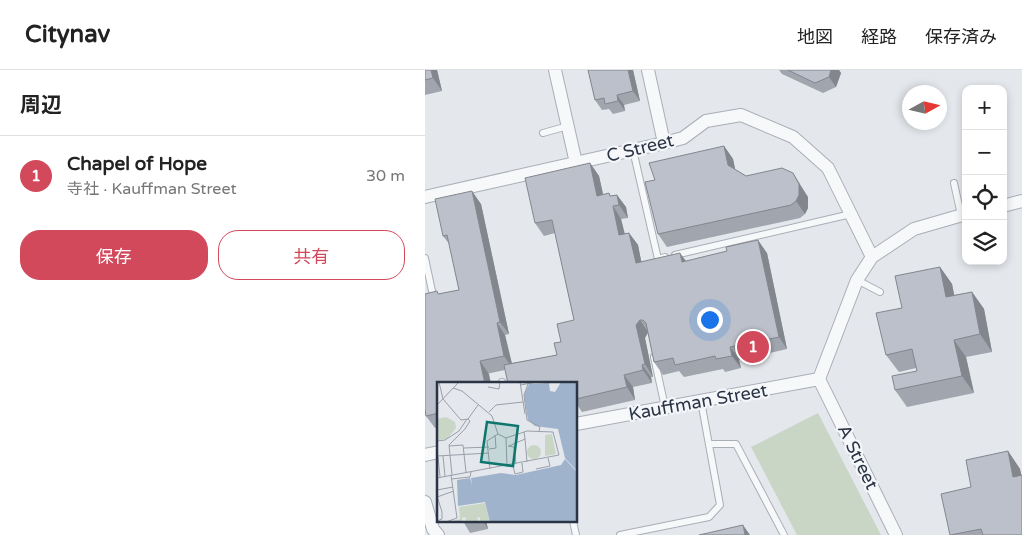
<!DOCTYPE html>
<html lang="ja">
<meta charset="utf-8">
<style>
body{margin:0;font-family:"Varela Round","Noto Sans JP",sans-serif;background:#f2f2f2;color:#222}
.controls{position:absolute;right:15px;top:15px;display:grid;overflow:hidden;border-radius:10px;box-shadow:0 2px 8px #0003}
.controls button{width:45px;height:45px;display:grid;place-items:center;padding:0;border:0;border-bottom:1px solid #e0e0e0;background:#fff;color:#222;font:25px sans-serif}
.compass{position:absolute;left:477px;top:15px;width:45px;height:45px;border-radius:50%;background:#fff;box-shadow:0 2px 8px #0003;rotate:82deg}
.you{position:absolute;left:284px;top:249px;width:18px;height:18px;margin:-12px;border:4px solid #fff;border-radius:50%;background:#1a73e8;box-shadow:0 0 0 8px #1a73e833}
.badge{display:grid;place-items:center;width:32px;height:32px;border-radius:50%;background:#d1495b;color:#fff;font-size:16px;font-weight:700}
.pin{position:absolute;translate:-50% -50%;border:2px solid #fff;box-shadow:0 1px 5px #0006}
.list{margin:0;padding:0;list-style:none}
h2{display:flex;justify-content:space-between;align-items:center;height:65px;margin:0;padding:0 20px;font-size:21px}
h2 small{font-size:16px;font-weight:400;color:#767676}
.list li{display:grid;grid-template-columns:32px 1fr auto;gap:15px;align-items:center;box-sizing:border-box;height:80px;padding:0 20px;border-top:1px solid #e0e0e0}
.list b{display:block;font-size:19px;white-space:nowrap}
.list p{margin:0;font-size:16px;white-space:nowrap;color:#767676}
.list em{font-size:16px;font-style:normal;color:#767676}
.actions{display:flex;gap:10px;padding:15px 20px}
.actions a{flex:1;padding:11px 0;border:1px solid #d1495b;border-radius:20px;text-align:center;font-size:18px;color:#d1495b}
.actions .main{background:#d1495b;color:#fff}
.icon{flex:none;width:28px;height:28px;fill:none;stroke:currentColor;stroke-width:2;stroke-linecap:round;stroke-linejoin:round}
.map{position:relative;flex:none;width:597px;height:465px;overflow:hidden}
header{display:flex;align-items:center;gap:30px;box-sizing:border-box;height:70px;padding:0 25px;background:#fff;border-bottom:1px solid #e0e0e0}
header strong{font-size:24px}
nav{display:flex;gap:28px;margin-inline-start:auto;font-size:18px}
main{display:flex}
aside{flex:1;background:#fff}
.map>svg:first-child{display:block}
.green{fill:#c9d6c5}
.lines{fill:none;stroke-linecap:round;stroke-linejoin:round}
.service-casing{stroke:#a9aeb7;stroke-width:8}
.minor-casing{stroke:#a9aeb7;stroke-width:14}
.service{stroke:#f7f8fa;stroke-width:6}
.minor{stroke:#f7f8fa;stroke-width:12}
.wall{fill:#a1a5ae}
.shaded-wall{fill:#83868d}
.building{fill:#bbc0ca;stroke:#83868d}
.labels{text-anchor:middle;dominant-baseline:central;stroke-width:4.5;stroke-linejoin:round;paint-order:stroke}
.street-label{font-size:18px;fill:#2b3445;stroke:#f4f6f9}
.inset-river{fill:none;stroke:#9fb4cc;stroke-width:2.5}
.inset-road{fill:none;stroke:#9a9fa9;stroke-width:1}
.view{fill:#0f766e;fill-opacity:0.15;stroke:#0f766e;stroke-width:2.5}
.inset-edge{fill:none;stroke:#2b3445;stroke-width:2.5}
</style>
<header>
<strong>Citynav</strong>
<nav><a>地図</a><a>経路</a><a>保存済み</a></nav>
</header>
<main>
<aside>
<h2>周辺<small></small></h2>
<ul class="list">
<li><span class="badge">1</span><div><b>Chapel of Hope</b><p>寺社 · Kauffman Street</p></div><em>30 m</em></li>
</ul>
<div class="actions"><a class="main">保存</a><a>共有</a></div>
</aside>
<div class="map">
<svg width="597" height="465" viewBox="0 0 597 465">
<rect width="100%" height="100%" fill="#e4e7ec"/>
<!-- green -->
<path class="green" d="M 393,343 L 456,465 L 372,465 L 326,377 Z"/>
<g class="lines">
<!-- service casing -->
<g class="service-casing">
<path id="service" d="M 118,63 L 143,56
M 208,80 L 233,189 L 240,187
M 529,113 L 536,145
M 250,185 L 426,144
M 0,188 L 7,221
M 432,210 L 455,222
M 229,287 L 240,337
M 77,312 L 77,314
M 284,374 L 311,374 L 359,465
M 148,451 L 151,465
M 195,465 L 284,447 L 295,435 L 276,331"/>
</g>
<!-- minor casing -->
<g class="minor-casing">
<path id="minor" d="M 130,0 L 151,93
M 223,0 L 239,73
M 0,127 L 239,73 L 258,68 L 281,51 L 316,45 L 368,67 L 403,98 L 447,187
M 578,136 L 597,131
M 394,309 L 432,210 L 447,187 L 489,159 L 541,144
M 394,309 L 471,465
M 151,354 L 394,309
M 0,385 L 14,382
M 0,432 L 8,459 L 13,465"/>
</g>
<!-- service -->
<use href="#service" class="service"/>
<!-- minor -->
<use href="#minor" class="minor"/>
</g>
<!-- wall -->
<path class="wall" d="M 0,0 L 12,0 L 17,21 L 0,25 Z
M 163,0 L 208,0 L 215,31 L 199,35 L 200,41 L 188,44 L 184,39 L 177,40 L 170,30 Z
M 354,0 L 414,0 L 416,3 L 411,17 L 398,23 L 357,4 Z
M 299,76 L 308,89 L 310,99 L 321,106 L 383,127 L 383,138 L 380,144 L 375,148 L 242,177 L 233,164 Z
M 165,93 L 174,106 L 178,124 L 186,126 L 192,125 L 201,137 L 203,148 L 196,149 L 200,164 L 204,163 L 213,175 L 216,191 L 261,191 L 342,183 L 362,279 L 314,290 L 316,298 L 300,302 L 298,299 L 259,307 L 254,301 L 238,305 L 229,292 L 223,263 L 220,268 L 228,307 L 226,307 L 227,313 L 208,317 L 210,330 L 157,342 L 153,336 L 151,337 L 151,314 L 80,300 L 14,314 L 14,357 L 10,358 L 1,346 L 0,342 L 0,224 L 14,224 L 34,220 L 25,175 L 18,166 L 56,134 L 84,264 L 80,265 L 87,293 L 132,285 L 136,272 L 149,250 L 130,163 L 119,166 L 110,153 Z
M 515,197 L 527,214 L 529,225 L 547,222 L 559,239 L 567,282 L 541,287 L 549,323 L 482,337 L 470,320 L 492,301 L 491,298 L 474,302 L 461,285 Z
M 583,381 L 595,399 L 596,405 L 597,465 L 527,465 Z
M 38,451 L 61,451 L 63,459 L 45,463 Z"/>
<!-- shaded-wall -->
<path class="shaded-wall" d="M 6,0 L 12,0 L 17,21 L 8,8 Z
M 203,0 L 208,0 L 215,31 L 208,21 Z
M 406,0 L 414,0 L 416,3 L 411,17 L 404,7 Z
M 192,25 L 199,35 L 200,41 L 193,31 Z
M 299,76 L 308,89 L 312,108 L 303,95 Z
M 165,93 L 174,106 L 181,138 L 172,126 Z
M 368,103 L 383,127 L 383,138 L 380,144 L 371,131 Z
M 47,121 L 56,134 L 84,264 L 75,252 Z
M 192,125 L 201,137 L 203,148 L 194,135 Z
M 188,136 L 196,149 L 203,178 L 194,165 Z
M 204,163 L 213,175 L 219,205 L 211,193 Z
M 333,170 L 342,183 L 362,279 L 354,267 Z
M 255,183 L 264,195 L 257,192 Z
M 515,197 L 527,214 L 533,244 L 521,227 Z
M 547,222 L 559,239 L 567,282 L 555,264 Z
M 215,250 L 223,262 L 220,268 L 228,307 L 220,294 L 211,255 Z
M 72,253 L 80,265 L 88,299 L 79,286 Z
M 529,270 L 541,287 L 549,323 L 537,306 Z
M 305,277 L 314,290 L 316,298 L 307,286 Z
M 55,291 L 64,304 L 66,314 L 60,314 Z
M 217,295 L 226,307 L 227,313 L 218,300 Z
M 199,305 L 208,317 L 210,330 L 202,317 Z
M 583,381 L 595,399 L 597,408 L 588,407 Z
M 58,451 L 61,451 L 63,459 Z
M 318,455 L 325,465 L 320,465 Z"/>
<!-- building -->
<path class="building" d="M 0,0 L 6,0 L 8,8 L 0,10 Z
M 163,0 L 203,0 L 208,21 L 192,25 L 193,31 L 180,34 L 179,28 L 170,30 Z
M 363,0 L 406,0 L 404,7 L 390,13 Z
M 299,76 L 303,95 L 321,106 L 357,98 L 368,103 L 374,114 L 374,125 L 371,131 L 366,135 L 233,164 L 220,112 L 230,110 L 224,93 Z
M 165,93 L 172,126 L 184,123 L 185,126 L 192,125 L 194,135 L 188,136 L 194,165 L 204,163 L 211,193 L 255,183 L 257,192 L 302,181 L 301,177 L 333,170 L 354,267 L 305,277 L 307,286 L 291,289 L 290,286 L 250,295 L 248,288 L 229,292 L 221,253 L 218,250 L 215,250 L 211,255 L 220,294 L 217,295 L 218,300 L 199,305 L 202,317 L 151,329 L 151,314 L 83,314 L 79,295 L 132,285 L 129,273 L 136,272 L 132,254 L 149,250 L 127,150 L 110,153 L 100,108 Z
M 47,121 L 75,252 L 72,253 L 79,286 L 55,291 L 60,314 L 14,314 L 14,343 L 1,346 L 0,340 L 0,224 L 12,221 L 13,224 L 34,220 L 22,165 L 18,166 L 10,129 Z
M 515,197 L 521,227 L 547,222 L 555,264 L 529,270 L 537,306 L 470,320 L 467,306 L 492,301 L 487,279 L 461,285 L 451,243 L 477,238 L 470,206 Z
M 583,381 L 588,407 L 597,405 L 597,465 L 558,465 L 556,459 L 525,465 L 516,424 L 546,417 L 541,390 Z
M 318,455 L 320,465 L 274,465 Z"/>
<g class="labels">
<!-- street labels -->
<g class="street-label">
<text transform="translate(215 78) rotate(-14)">C Street</text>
<text transform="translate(273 332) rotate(-10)">Kauffman Street</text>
<text transform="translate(433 387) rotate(64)">A Street</text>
</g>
</g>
<!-- overview -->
<g transform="translate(12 312)">
<rect width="140" height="140" fill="#e4e7ec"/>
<path d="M 9,35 L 18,40 L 19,46 L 10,57 L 0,58 L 0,37 ZM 115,52 L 119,72 L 108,74 L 108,53 ZM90 70a7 7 0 1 1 14 0a7 7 0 1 1-14 0ZM 48,121 L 53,140 L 43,140 L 43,136 L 40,135 L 42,140 L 28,140 L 29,135 L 25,136 L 26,140 L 11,140 L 23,137 L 22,125 Z" fill="#c9d6c5"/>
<path d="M 124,0 L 140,0 L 140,89 L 128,76 L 121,47 L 98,44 L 91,38 L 87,13 L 92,2 L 112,1 L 113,9 L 118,10 ZM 128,77 L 140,90 L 140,140 L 53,140 L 48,120 L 21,124 L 20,98 L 33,96 L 35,103 L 34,96 L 64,91 L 79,93 L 124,83 Z" fill="#9fb4cc"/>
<path class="inset-river" d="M 82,140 L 117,130 L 140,129"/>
<path class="inset-road" d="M 2,0 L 6,17 L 24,38 L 31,37 L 41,23M 83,0 L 88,32M 91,2 L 87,13 L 90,38 L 103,45 L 102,49M 83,3 L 101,0M 51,5 L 62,7 L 63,0M 16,6 L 25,9 L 55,34 L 61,52 L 69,56M 0,23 L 22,0M 52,30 L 59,23 L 86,20M 69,56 L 70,85M 88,57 L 90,80M 0,59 L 8,58 L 22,49 L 30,37M 12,64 L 26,63 L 29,90M 71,64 L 77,65 L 79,82M 72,64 L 88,57 L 87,50M 27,66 L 52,65M 52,67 L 59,66 L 58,53M 0,74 L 52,71M 6,74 L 8,94M 1,75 L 3,95M 76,84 L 78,92 L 86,90 L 85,81M 53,87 L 50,59 L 61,52M 99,87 L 113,84 L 111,76M 15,93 L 12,63 L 28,47 L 33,39 L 31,37M 0,96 L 122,73 L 116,50 L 90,49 L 69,56M 14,97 L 33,95 L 34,90M 0,108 L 16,105M 0,114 L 5,130 L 5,137 L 0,139M 0,115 L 17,109M 9,140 L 20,136 L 14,93"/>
<path class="view" d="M 50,40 L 81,44 L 76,84 L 44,80 Z"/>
<rect width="140" height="140" class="inset-edge"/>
</g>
</svg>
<div class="controls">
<button>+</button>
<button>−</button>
<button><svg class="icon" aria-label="locate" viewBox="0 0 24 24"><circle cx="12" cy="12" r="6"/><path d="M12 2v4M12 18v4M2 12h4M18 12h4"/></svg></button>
<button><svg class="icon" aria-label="layers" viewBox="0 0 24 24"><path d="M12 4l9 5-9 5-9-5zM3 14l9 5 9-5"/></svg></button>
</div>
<svg class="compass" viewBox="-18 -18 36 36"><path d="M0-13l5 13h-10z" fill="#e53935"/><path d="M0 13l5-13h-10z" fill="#767676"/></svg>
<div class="you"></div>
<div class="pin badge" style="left:328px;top:277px">1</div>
</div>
</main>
